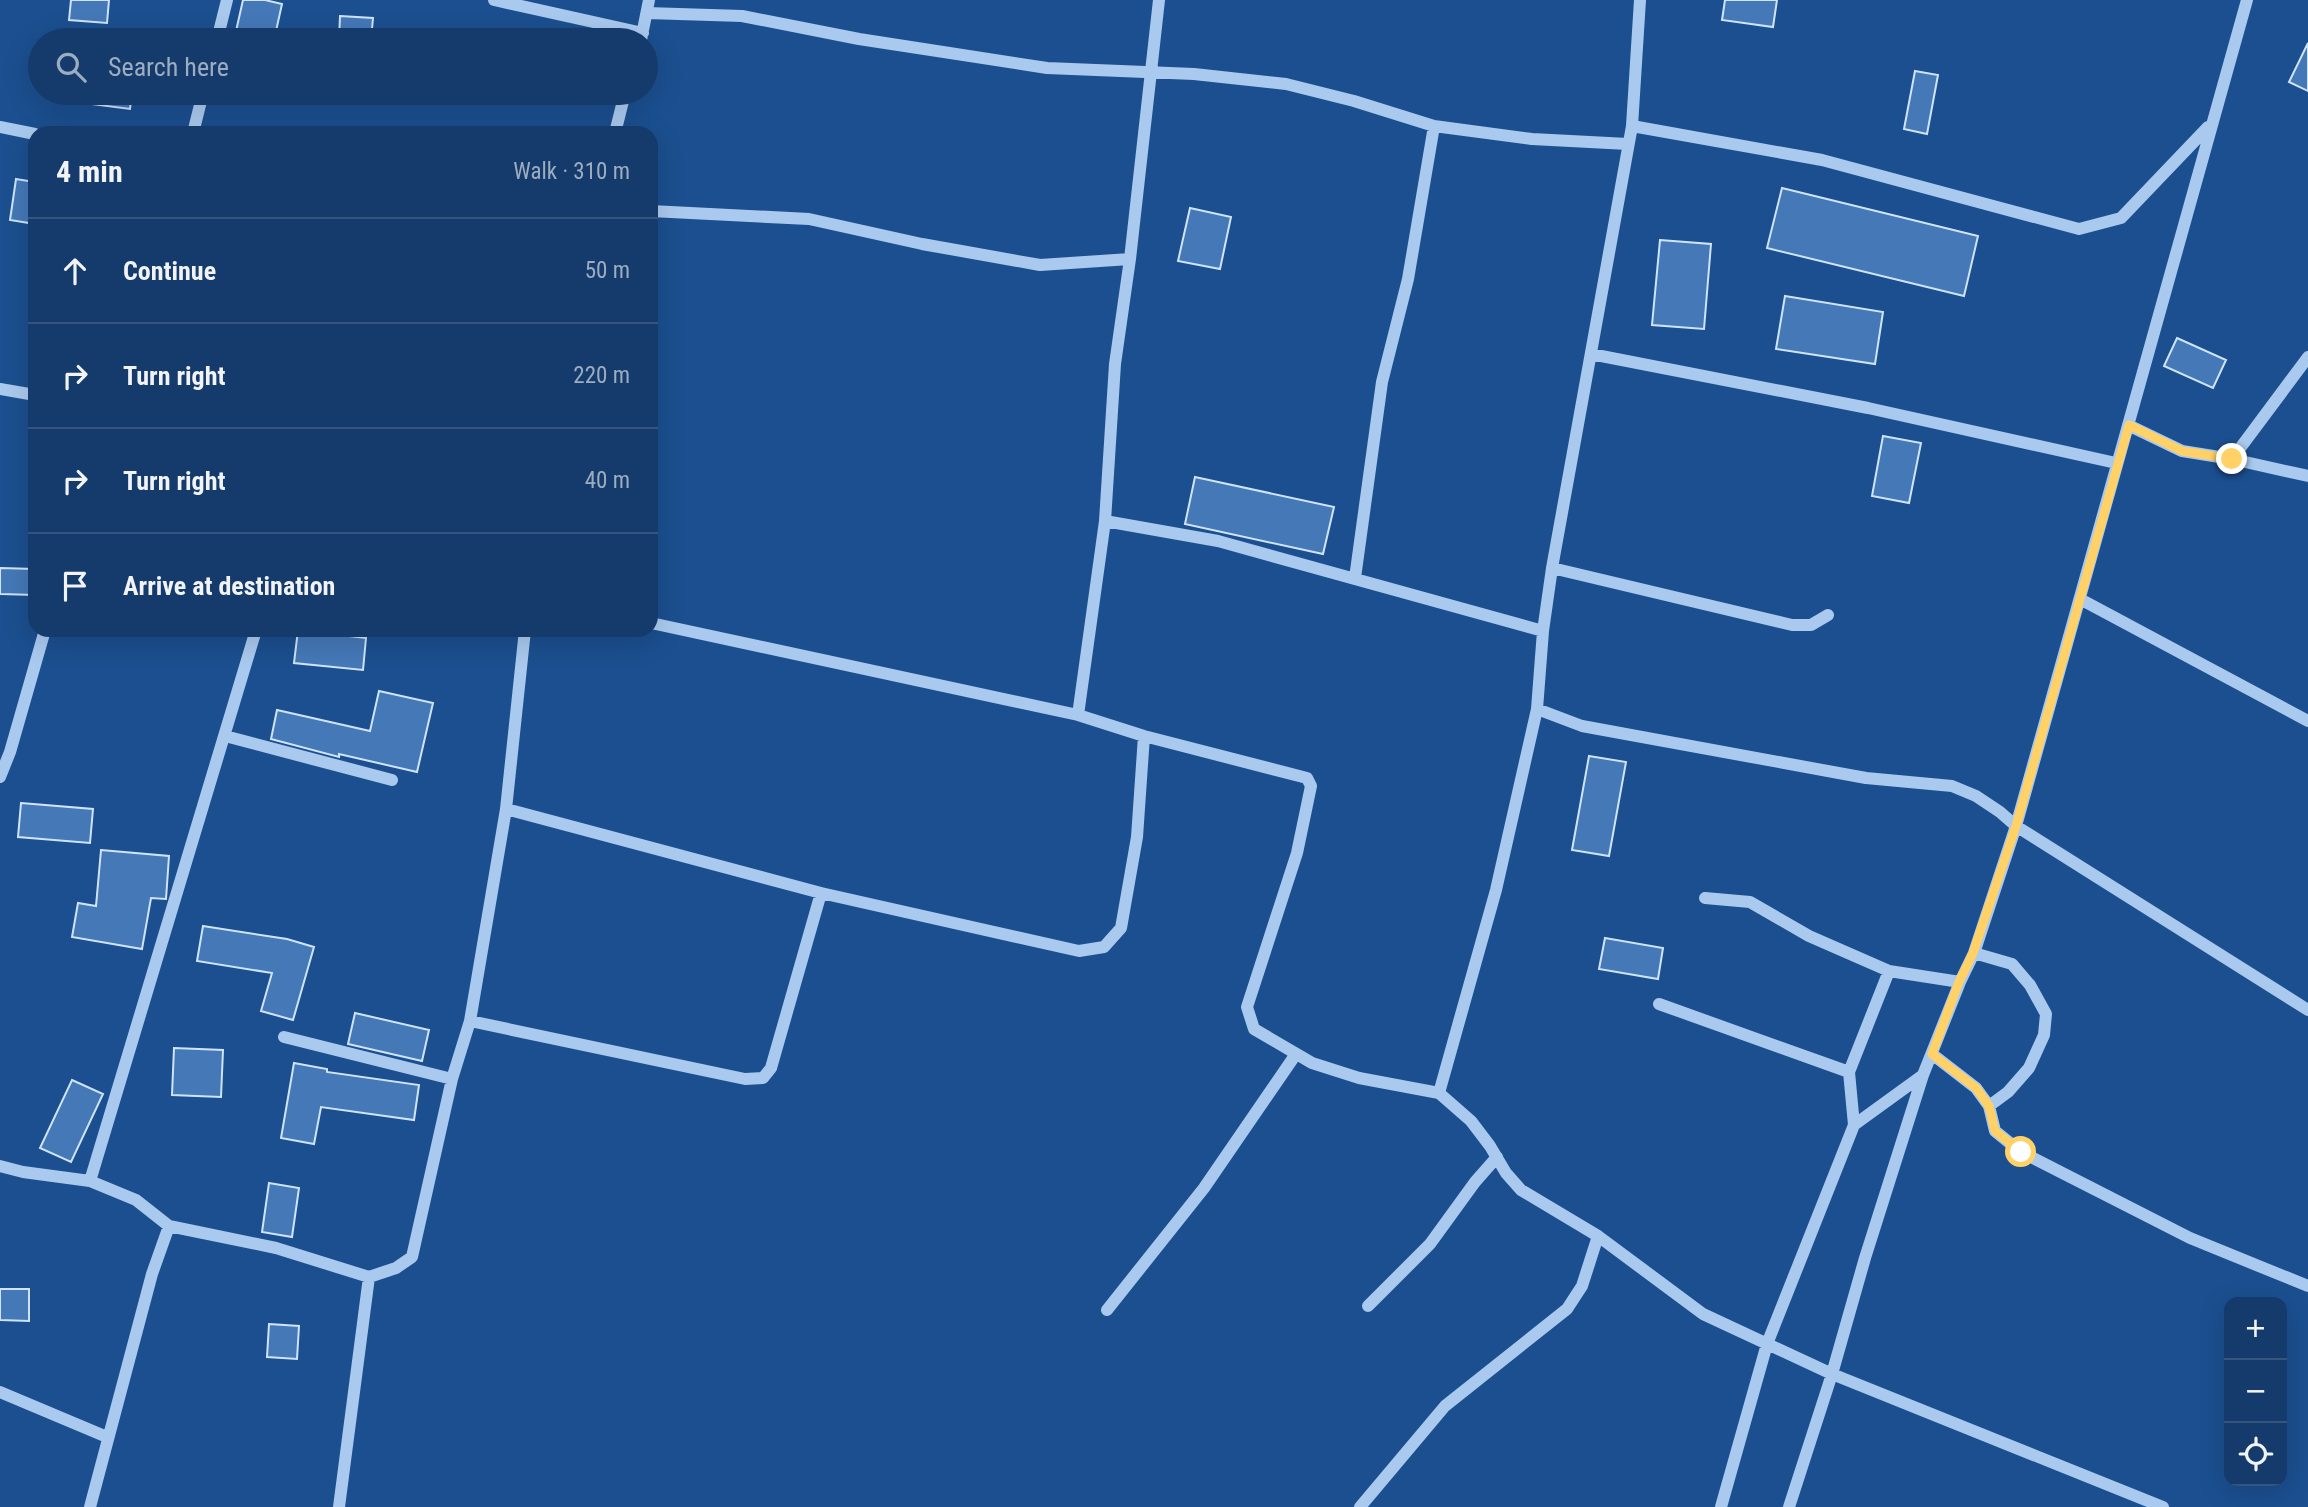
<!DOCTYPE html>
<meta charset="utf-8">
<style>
body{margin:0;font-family:"Roboto Condensed",sans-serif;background:#1d4271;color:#f1f3f6}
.controls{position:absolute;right:21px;bottom:21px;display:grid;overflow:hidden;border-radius:14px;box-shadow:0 7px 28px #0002}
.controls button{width:63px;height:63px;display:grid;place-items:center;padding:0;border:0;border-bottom:2px solid #33557e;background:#143b6b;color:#f1f3f6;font:35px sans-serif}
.stop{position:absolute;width:21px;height:21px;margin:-16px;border:5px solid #ffd166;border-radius:50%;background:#fff}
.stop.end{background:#ffd166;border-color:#fff;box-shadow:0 2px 7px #0008}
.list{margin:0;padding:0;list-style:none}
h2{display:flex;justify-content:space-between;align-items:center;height:91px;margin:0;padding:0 28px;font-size:30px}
h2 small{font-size:23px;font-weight:400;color:#9dadc1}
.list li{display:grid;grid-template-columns:46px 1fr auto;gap:21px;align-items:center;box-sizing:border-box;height:105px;padding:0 28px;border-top:2px solid #33557e}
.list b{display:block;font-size:26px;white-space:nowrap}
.list em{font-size:23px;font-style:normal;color:#9dadc1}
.icon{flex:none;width:38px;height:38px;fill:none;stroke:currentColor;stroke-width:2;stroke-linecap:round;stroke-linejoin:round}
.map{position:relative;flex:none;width:2308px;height:1507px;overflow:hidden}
.search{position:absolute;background:#143b6b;box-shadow:0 7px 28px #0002;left:28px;top:28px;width:630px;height:77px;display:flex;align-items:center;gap:18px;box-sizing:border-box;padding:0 24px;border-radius:38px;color:#9dadc1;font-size:26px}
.panel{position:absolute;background:#143b6b;box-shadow:0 7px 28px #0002;left:28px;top:126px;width:630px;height:511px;border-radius:21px}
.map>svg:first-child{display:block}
.building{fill:#4478b7;stroke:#cfe3fa;stroke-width:2}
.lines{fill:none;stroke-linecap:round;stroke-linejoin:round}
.minor{stroke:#a9c9ee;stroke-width:12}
.route{stroke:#ffd166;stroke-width:9}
</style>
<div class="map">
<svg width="2308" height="1507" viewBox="0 0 2308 1507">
<rect width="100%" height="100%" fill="#1b4f8f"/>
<!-- building -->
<path class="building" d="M 71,0 L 109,0 L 107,23 L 69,20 Z
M 243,0 L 265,0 L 282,4 L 274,40 L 234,40 Z
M 1725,0 L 1777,0 L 1773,27 L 1722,20 Z
M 340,16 L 373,18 L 371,40 L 339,40 Z
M 2308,43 L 2308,91 L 2289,82 Z
M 1915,71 L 1938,75 L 1927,134 L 1904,129 Z
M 84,93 L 132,93 L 130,109 L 83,103 Z
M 16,179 L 35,182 L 35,224 L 10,220 Z
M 1782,188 L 1978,236 L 1964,296 L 1767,248 Z
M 1190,208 L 1231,217 L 1220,269 L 1178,261 Z
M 1660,240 L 1711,244 L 1704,329 L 1652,325 Z
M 1785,296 L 1883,312 L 1875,364 L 1776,349 Z
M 2177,338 L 2226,360 L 2213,388 L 2164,366 Z
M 1883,436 L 1921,443 L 1909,503 L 1872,496 Z
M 1195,477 L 1334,507 L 1323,554 L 1185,524 Z
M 0,568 L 35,569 L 35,595 L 0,594 Z
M 298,630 L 366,638 L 363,670 L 294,663 Z
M 379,691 L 433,703 L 417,772 L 339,754 L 339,757 L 271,739 L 277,710 L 370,731 Z
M 1589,756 L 1626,762 L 1609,856 L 1572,850 Z
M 21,803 L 93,809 L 90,843 L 18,837 Z
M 101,850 L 169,856 L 166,899 L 151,898 L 142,949 L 72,937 L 78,903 L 96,906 Z
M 203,926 L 287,939 L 314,947 L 293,1020 L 261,1011 L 272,973 L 197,961 Z
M 1605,938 L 1663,948 L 1658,979 L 1599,969 Z
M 355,1013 L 429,1030 L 422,1061 L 348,1044 Z
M 174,1048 L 223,1050 L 221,1097 L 172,1095 Z
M 294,1063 L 327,1069 L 327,1072 L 419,1085 L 414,1120 L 321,1107 L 314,1144 L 281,1138 Z
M 72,1080 L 103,1094 L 71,1162 L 40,1148 Z
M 269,1183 L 299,1188 L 292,1237 L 262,1232 Z
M 0,1289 L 29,1289 L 29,1321 L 0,1320 Z
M 269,1324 L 299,1326 L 297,1359 L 267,1357 Z"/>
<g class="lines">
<!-- minor -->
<path class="minor" d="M 494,0 L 643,33
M 647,13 L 742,16 L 859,39 L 1047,68 L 1194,74 L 1286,84 L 1354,101 L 1434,126 L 1532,139 L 1628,144
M 217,40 L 227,0
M 641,40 L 649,0
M 1632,126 L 1822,160 L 2079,229 L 2121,218 L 2208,127
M 0,127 L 35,134
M 193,133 L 203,93
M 615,133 L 625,93
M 651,211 L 809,219 L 922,244 L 1040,265 L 1130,259
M 1591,354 L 1868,408 L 2116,463
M 0,389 L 35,395
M 2128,425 L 2182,451 L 2232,459 L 2308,476
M 2232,459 L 2308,357
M 1105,521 L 1218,541 L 1543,631
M 1552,568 L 1792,625 L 1811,625 L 1828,615
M 1355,578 L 1382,382 L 1408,279 L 1434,126
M 2080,599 L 2308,721
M 651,623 L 1078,715 L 1144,736 L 1307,778 L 1311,786 L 1297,853 L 1247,1007 L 1254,1029 L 1312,1063 L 1359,1078 L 1439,1093 L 1471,1121 L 1490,1146 L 1506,1173 L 1521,1190 L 1598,1236 L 1703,1314 L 1832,1374 L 2163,1507
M 1537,709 L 1582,726 L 1866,778 L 1952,786 L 1976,796 L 2000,812 L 2016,826 L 2308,1010
M 1078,715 L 1105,521 L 1115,364 L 1130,259 L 1159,0
M 225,736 L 392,780
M 0,777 L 10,752 L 45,630
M 506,809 L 821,893 L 1079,951 L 1104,947 L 1121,928 L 1137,837 L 1144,736
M 1705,898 L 1750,902 L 1809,936 L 1889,971 L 1960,982
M 1974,953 L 2012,964 L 2030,985 L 2046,1014 L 2044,1035 L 2029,1068 L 2008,1092 L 1989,1106
M 1659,1004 L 1849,1072
M 470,1021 L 745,1079 L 763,1078 L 771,1068 L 821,893
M 284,1037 L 452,1079
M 1932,1054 L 1976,1088 L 1989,1106 L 1995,1131 L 2021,1152 L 2190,1238 L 2308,1286
M 1439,1093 L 1496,890 L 1537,709 L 1543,631 L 1552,568 L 1632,126 L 1640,0
M 1854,1125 L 1923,1075
M 0,1166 L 23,1172 L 90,1181 L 136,1200 L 169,1226 L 276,1248 L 369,1277 L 396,1268 L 412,1257 L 452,1079 L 470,1021 L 506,809 L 525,630
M 90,1181 L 256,630
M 1368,1306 L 1430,1244 L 1475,1182 L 1497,1157
M 1107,1310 L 1204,1188 L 1296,1054
M 0,1392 L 107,1437
M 90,1507 L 152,1274 L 169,1226
M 339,1507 L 369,1277
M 1360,1507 L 1445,1406 L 1567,1309 L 1582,1286 L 1598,1236
M 1721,1507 L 1767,1344 L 1854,1125 L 1849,1072 L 1889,971
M 1789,1507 L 1832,1374 L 1865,1258 L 1923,1075 L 1960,982 L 1974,953 L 2016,826 L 2247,0"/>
</g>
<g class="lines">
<!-- route -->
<path class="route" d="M 2021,1152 L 1995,1131 L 1989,1106 L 1976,1088 L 1932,1054 L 1959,982 L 1973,953 L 2016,826 L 2129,425 L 2182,451 L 2232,459"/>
</g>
</svg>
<div class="controls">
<button>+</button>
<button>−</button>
<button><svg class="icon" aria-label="locate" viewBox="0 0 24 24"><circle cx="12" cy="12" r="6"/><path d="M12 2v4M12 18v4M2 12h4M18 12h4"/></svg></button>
</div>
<div class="stop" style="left:2021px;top:1152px"></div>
<div class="stop end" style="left:2232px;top:459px"></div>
<div class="search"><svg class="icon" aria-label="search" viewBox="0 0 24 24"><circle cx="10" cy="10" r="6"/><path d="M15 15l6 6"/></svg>Search here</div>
<section class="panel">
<h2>4 min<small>Walk · 310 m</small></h2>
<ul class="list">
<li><svg class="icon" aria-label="ahead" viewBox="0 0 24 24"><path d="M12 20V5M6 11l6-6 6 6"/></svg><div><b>Continue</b></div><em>50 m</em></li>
<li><svg class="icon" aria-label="right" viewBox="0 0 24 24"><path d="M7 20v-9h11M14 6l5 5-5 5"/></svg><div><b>Turn right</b></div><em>220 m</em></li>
<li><svg class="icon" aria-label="right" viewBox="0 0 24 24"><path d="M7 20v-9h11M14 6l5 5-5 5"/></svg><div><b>Turn right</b></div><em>40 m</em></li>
<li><svg class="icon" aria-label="arrive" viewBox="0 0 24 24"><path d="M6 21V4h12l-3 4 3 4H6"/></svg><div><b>Arrive at destination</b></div></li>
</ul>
</section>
</div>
